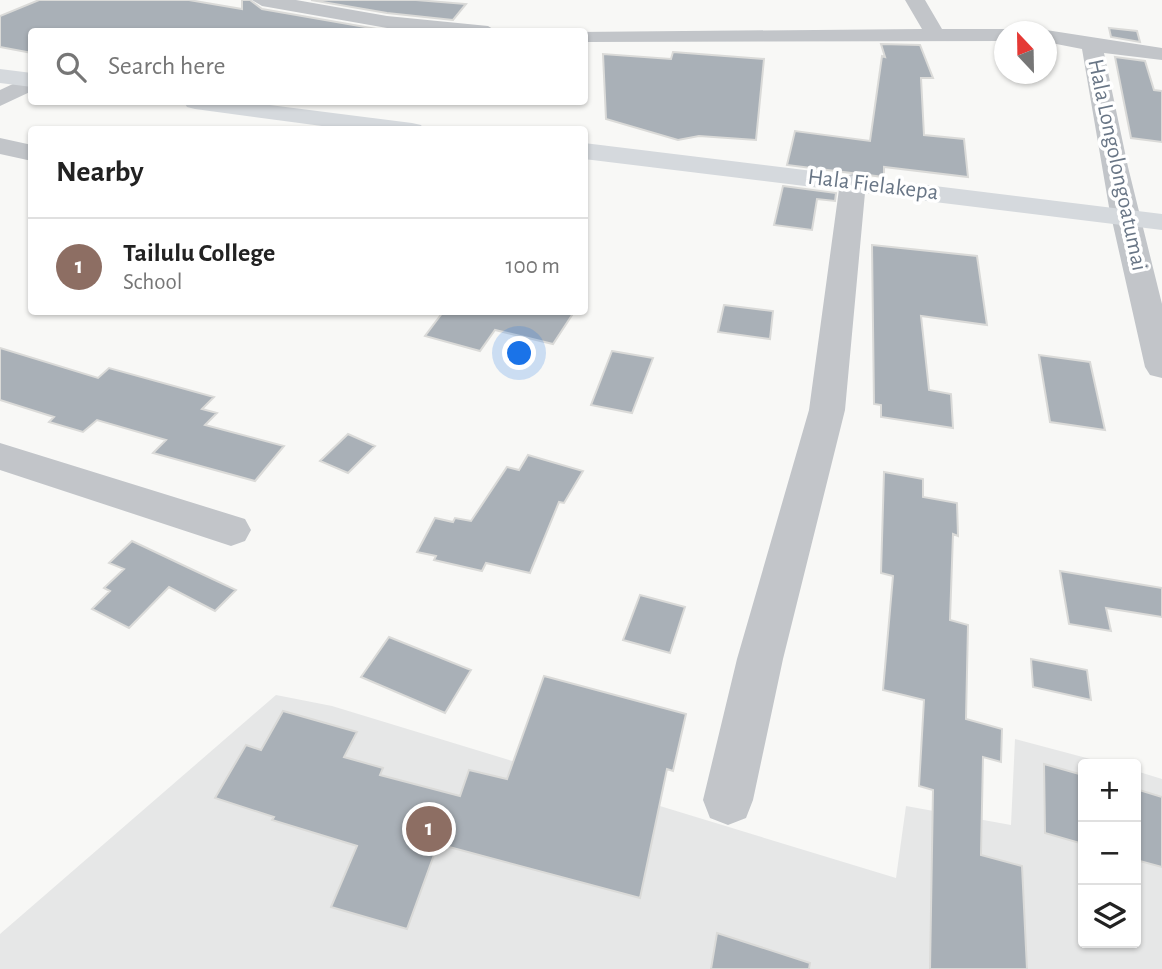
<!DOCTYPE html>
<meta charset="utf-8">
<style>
body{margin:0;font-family:"Alegreya Sans",sans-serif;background:#f6f6f6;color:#222}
.controls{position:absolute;right:21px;bottom:21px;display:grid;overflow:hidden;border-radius:7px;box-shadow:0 2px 5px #0004}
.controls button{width:63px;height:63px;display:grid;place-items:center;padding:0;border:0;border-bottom:2px solid #e0e0e0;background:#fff;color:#222;font:35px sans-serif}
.compass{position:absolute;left:994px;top:21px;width:63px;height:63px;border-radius:50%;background:#fff;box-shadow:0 2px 5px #0004;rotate:338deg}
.you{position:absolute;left:520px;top:354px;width:24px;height:24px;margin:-18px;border:5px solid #fff;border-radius:50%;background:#1a73e8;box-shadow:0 0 0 10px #1a73e833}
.badge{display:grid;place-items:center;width:46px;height:46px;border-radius:50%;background:#de6a31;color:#fff;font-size:23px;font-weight:700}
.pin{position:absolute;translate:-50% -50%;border:4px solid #fff;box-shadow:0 2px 7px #0006}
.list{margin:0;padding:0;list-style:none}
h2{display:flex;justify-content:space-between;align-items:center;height:91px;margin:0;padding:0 28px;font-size:30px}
h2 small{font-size:23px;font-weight:400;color:#767676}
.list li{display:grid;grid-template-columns:46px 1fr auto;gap:21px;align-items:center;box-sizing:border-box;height:98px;padding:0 28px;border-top:2px solid #e0e0e0}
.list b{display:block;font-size:26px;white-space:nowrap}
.list p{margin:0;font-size:23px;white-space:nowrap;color:#767676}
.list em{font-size:23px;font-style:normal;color:#767676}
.icon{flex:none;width:38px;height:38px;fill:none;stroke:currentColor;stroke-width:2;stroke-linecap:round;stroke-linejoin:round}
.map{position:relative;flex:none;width:1162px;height:969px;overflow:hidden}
.search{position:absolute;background:#fff;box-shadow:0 2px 5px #0004;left:28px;top:28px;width:560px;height:77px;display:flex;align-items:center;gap:18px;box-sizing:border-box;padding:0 24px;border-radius:7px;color:#767676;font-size:26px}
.panel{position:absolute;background:#fff;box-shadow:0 2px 5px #0004;left:28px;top:126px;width:560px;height:189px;border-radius:7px}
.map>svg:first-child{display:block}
.built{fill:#e6e7e7}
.building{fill:#a9b0b7;stroke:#dadad8;stroke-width:2}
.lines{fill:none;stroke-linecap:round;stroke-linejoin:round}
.street{fill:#c2c5c9;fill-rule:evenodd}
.secondary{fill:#d5d9dd;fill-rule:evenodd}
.labels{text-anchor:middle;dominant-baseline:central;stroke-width:7;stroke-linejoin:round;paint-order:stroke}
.far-street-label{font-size:23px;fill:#697686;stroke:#fff}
</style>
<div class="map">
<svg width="1162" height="969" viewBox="0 0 1162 969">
<rect width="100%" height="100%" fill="#f8f8f6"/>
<!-- built -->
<path class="built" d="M 276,695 L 332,706 L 896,878 L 906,806 L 1011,825 L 1015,739 L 1109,764 L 1083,764 L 1083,943 L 1136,943 L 1136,771 L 1162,779 L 1162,969 L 0,969 L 0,934 Z"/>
<!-- building -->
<path class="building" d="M 39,0 L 189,0 L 242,9 L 242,0 L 250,0 L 262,9 L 394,32 L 32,32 L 32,53 L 0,47 L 0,16 Z
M 311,0 L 416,0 L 466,4 L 453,20 L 387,13 Z
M 1109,28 L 1137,31 L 1140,42 L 1111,37 Z
M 881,44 L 920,45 L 933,78 L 921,78 L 924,135 L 964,139 L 968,177 L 884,167 L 884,177 L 787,165 L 795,131 L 870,141 L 882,56 L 885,57 Z
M 673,52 L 764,59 L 756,140 L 699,136 L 678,140 L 606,119 L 603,54 L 671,59 Z
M 1115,57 L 1145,61 L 1154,90 L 1162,91 L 1162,142 L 1131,138 Z
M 783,186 L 836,193 L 835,201 L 817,199 L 812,230 L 774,225 Z
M 872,245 L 977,256 L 987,325 L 921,316 L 929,390 L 951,394 L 953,428 L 881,417 L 881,405 L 874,404 Z
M 724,305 L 773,311 L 770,339 L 718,332 Z
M 443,312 L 574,312 L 553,344 L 495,330 L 480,351 L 425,336 Z
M 0,348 L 98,378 L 109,368 L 214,397 L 202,409 L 217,413 L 205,425 L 284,446 L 255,481 L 153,453 L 166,440 L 97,420 L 83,432 L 49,422 L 54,417 L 0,400 Z
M 612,351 L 653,358 L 632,413 L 591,405 Z
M 1039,355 L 1090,362 L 1105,430 L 1050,422 Z
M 348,434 L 375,446 L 348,473 L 320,461 Z
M 528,455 L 583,471 L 564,503 L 559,502 L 530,573 L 486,563 L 482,571 L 434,560 L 436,556 L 417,552 L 435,518 L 453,522 L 455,518 L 471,521 L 507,467 L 519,470 Z
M 884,472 L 923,479 L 923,497 L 957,503 L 958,536 L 953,534 L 950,620 L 968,625 L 966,719 L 1002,729 L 1001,762 L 983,757 L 981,855 L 1022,866 L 1027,969 L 930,969 L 933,790 L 919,786 L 924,700 L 883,690 L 893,576 L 881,573 Z
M 132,541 L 189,568 L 236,590 L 215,611 L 169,587 L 129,628 L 92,609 L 110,591 L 104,588 L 124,569 L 109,563 Z
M 1060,571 L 1162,588 L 1162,617 L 1106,608 L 1111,631 L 1069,624 Z
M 640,595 L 685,607 L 670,653 L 623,640 Z
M 389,637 L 471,670 L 445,713 L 361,677 Z
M 1031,659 L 1087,670 L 1091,700 L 1033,687 Z
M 544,676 L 686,714 L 673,771 L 667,769 L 640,898 L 438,844 L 407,929 L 331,907 L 357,846 L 272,820 L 274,817 L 215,798 L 246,745 L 261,750 L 283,711 L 357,732 L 344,757 L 383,768 L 380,775 L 460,796 L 469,770 L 507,779 Z
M 1044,764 L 1083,775 L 1083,844 L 1045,833 Z
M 1136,789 L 1162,797 L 1162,867 L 1136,860 Z
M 717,933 L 810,963 L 809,969 L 711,969 Z"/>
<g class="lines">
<!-- street -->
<path class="street" d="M 252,0 L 296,0 L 387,16 L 488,26 L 498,32 L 421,32 L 387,28 L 262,6 Z
M 905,0 L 925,0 L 942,29 L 1004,29 L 1012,32 L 1004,32 L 1004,41 L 584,42 L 584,32 L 577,32 L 922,29 Z
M 1046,30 L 1162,48 L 1162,60 L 1104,53 L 1128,167 L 1162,304 L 1162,378 L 1150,375 L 1145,367 L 1109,207 L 1082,49 L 1046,42 L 1046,32 L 1039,32 Z
M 32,75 L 32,91 L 0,106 L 0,90 Z
M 0,138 L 32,145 L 32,161 L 0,154 Z
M 853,174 L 862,176 L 866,182 L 845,410 L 783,659 L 753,800 L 746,818 L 728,825 L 710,818 L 703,800 L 737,659 L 809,410 L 840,182 L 844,176 Z
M 0,443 L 245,519 L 251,530 L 245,541 L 231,546 L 0,470 Z"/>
<!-- secondary -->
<path class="secondary" d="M 0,69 L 32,73 L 32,87 L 0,83 Z
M 184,102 L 246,102 L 412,123 L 421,125 L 424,130 L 352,130 L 195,109 L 187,107 Z
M 584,143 L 1162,214 L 1162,230 L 584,159 Z"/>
</g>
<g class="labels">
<!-- far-street labels -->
<g class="far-street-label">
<text transform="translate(1117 165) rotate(78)">Hala Longolongoatumai</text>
<text transform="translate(873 185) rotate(7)">Hala Fielakepa</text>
</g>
</g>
</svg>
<div class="controls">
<button>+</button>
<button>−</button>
<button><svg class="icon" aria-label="layers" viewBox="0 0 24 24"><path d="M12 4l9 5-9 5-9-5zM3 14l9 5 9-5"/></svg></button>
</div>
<svg class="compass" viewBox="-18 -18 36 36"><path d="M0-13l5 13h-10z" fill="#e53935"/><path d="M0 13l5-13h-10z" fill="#767676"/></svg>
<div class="you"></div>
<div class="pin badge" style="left:429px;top:829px;background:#8d6e63">1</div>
<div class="search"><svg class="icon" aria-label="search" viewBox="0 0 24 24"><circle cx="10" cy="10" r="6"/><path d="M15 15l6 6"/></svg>Search here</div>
<section class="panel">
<h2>Nearby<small></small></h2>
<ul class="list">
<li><span class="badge" style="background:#8d6e63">1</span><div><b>Tailulu College</b><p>School</p></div><em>100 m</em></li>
</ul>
</section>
</div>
